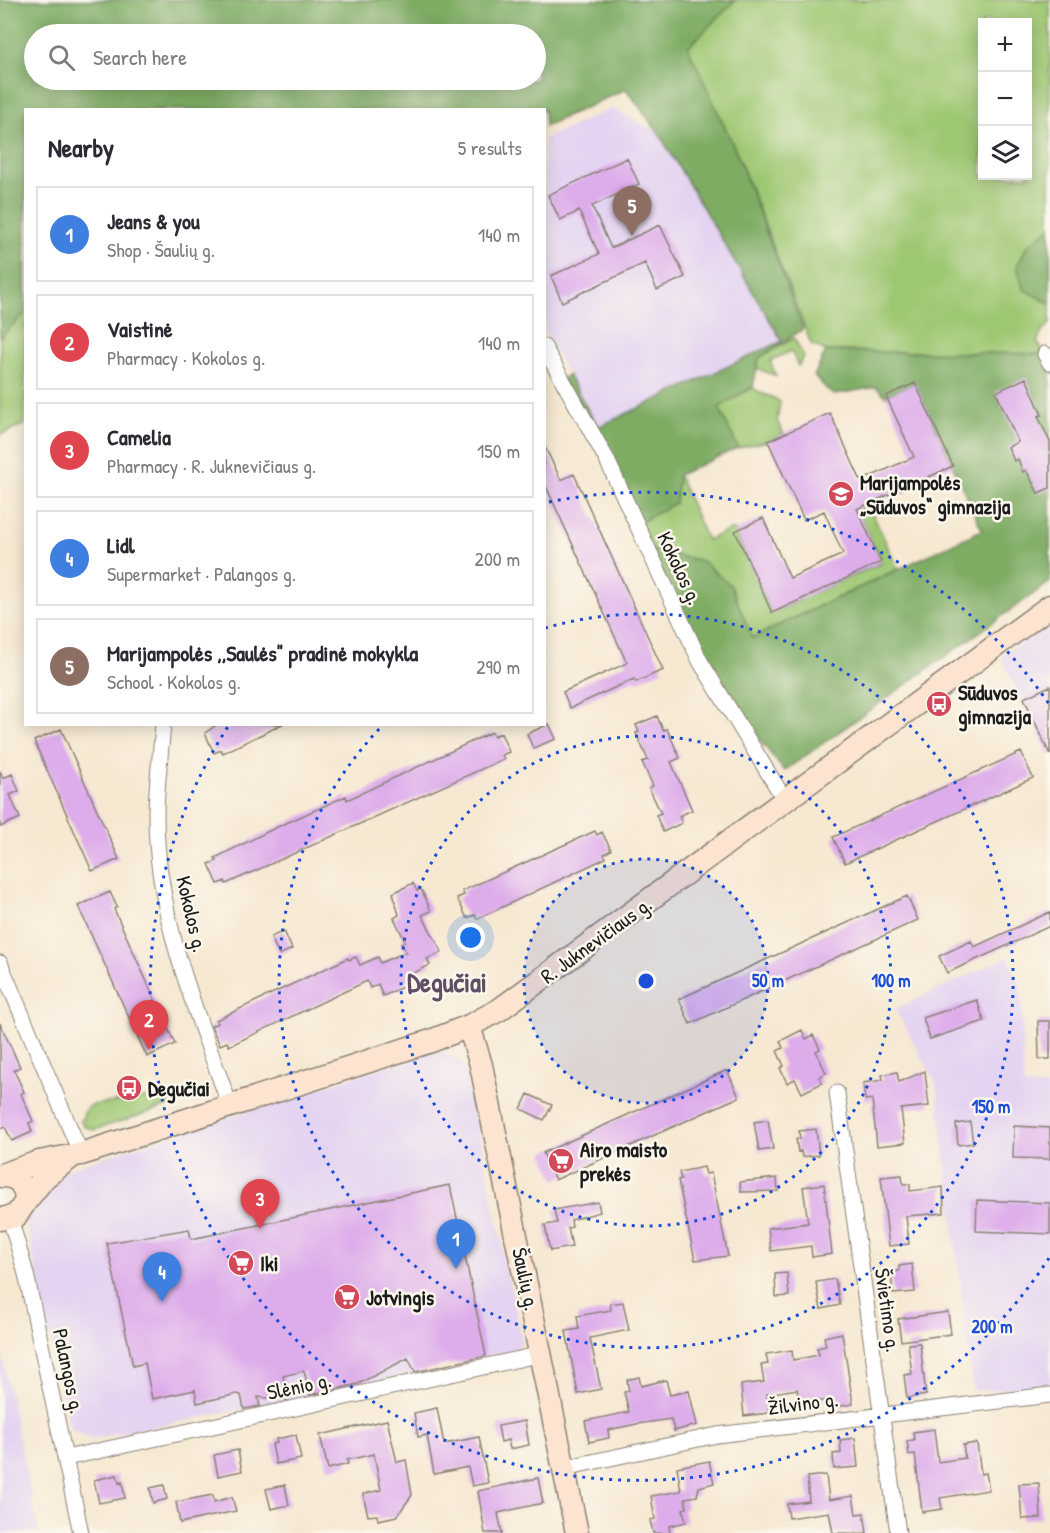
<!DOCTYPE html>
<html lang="en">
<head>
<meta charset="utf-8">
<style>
	:root { --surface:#fff; --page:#f7f7f7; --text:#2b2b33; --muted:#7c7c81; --line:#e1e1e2; --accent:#d93025 }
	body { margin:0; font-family:"Patrick Hand",sans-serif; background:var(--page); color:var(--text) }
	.controls { position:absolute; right:18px; top:18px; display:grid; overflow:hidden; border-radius:0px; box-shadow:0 3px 15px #0003 }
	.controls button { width:54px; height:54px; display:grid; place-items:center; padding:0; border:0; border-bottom:2px solid var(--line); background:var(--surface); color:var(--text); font:30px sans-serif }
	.you { position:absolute; left:471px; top:938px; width:21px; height:21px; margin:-15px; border:4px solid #fff; border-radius:50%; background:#1a73e8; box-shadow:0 0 0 9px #1a73e833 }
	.badge { display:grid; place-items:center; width:39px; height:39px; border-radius:50%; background:var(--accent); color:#fff; font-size:20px; font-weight:700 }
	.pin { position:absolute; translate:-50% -50px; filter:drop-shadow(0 2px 3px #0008) }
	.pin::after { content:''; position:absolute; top:32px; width:21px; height:18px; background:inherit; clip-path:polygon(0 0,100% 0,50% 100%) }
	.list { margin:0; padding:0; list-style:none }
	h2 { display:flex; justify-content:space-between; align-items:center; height:78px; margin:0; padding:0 24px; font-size:26px }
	h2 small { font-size:20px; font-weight:400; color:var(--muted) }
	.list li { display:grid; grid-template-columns:39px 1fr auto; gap:18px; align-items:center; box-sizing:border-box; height:96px; margin:0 12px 12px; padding:0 12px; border:2px solid var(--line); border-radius:0px }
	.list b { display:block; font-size:22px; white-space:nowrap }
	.list p { margin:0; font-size:20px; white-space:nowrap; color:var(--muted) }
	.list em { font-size:20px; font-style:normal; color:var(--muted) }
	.icon { flex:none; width:33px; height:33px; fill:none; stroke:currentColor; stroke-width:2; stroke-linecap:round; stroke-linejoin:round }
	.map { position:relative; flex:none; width:1050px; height:1533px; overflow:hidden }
	.search { position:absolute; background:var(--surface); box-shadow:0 3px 15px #0003; left:24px; top:24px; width:522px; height:66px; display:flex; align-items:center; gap:15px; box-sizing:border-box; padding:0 21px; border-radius:33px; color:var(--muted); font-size:22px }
	.panel { position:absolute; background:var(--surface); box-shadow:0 3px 15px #0003; left:24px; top:108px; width:522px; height:618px; border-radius:0px }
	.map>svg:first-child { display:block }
	.built { fill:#e4d3f1 }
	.green { fill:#9ec772; stroke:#5d7247; stroke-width:1.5; fill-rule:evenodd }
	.forest { fill:#7eac64; stroke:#4d6440; stroke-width:1.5; fill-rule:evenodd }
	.building { fill:#ddaceb }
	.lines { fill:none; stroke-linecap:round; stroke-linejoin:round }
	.street-casing { stroke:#898276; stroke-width:17 }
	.secondary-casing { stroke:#898276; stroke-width:25 }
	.street { stroke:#fff; stroke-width:15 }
	.secondary { stroke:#fde4d1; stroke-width:22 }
	.ring { fill:none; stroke:#1d4ed8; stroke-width:3; stroke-dasharray:3 6 }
	.labels { text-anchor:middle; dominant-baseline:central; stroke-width:5; stroke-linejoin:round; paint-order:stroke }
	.poi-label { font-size:21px; font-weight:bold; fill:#1c1c1c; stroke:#fbf7ec; text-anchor:start }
	.street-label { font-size:21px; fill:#1c1c1c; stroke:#fbf7ec }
	.district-label { font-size:27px; font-weight:bold; fill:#604e64; stroke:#fbf7ec }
	.centre { fill:#1d4ed8; stroke:#fbf7ec; stroke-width:3 }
	.ring-label { font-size:18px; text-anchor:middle; font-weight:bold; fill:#1d4ed8; stroke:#fbf7ec; stroke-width:5; stroke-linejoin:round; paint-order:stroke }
</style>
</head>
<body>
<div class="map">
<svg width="1050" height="1533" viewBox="0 0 1050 1533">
	<rect width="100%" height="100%" fill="#fbf7ec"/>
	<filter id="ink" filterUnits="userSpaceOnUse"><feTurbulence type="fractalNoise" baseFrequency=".0167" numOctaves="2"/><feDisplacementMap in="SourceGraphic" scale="12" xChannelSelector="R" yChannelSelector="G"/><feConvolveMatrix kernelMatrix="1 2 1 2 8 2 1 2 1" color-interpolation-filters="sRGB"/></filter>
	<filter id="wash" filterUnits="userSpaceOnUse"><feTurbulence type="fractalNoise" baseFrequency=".008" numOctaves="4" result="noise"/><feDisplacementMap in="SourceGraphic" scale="24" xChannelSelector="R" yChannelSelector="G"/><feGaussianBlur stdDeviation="1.35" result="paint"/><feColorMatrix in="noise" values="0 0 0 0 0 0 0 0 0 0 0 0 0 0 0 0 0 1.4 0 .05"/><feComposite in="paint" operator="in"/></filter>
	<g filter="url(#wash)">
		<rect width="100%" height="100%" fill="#f6e8d1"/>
		<!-- built -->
		<path class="built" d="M612,108L658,132L782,341L598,428L545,333L544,139Z
			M1050,620V754L1049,755L1001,657Z
			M1008,957L1021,987L1024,1086H1050V1385L973,1391L936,1083L895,1009Z
			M440,1049L460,1061L467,1073L522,1342L516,1350L260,1406L91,1439L70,1429L26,1223L27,1209L67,1169Z
			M0,1345L25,1468L39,1533H0Z"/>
		<!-- green -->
		<path class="green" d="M0,0H1050V324L1043,330L1037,342L1045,354L826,351L811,344L736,151L687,47L545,126L544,110H26L25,424L0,435ZM982,22H1028V176H982ZM34,34H536V80H34Z
			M794,338L804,357L798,366L791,351L770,361L776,376L756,368L759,358Z
			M753,387C760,396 771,394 780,402L777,421L784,434L768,441L738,448L718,407Z
			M678,475L707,540L732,529L735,531L772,613L800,600L797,592L814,593L881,563L857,509L868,504L898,569L752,638L731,586L648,549L637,524L674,503Z
			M184,1093L192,1095L193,1098L94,1130L84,1126L81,1121L86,1109L92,1105Z"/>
		<!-- forest -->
		<path class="forest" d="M0,0H736L688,47L736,151L803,329L759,358L753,387L719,407L738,448L678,475L675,503L637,524L562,379L568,375L598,427L782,341L658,132L626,89L545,126L544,110H26L25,313L0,338ZM34,34H536V80H34Z
			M1050,228V304L1023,289L1017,266L1027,246Z
			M826,351L1045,354L1050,363V582L784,771L705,670L648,549L702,561L731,586L752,638L982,530L915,383L886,396L876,387L833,395L814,376Z"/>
		<g id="blocks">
			<!-- building -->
			<path class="building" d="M627,158L639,184L592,206L611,248L660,225L685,277L657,290L645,263L562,302L551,276L599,254L579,211L560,220L548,195Z
				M1026,378L1042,415L1038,416L1050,442V488L1038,493L1026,470L1023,472L1018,459L1014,461L1008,447L1018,442L996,392Z
				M915,383L953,466L857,509L881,562L772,613L735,531L763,518L790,578L843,554L824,511L804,520L768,441L830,413L861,481L914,457L886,396Z
				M544,445L561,480L574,474L663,670L636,682L634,679L570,708L563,692L627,663L544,482Z
				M1050,686V755L1024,698Z
				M657,716L663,730L667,729L680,758L671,762L692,810L679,816L682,823L663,832L656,815L661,813L649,788L653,786L642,762L648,760L636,733L639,732L636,725Z
				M218,724H283L223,753L221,750L214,753L205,733Z
				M549,724L556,739L533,748L527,734Z
				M61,729L119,859L92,871L34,741Z
				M492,732L494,736L501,733L509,752L502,755L504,759L226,884L225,881L218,884L209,864L217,861L215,858L273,829L346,796L347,800Z
				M1021,752L1033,778L845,863L833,837Z
				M0,771L3,778L12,774L19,791L10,795L20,818L0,827Z
				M595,831L597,835L602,832L611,850L604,854L606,858L477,919L475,915L467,918L457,898L464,895L462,891Z
				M413,883L417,891L421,889L431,911L422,915L442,952L427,959L430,965L409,975L411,979L403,982L405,986L383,996L378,984L370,988L367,981L229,1046L227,1042L220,1045L211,1026L218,1023L216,1020L348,958L349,960L356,957L360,965L378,957L380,963L406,952L401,943L405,941L394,918L399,915L393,893Z
				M110,892L117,907L114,909L175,1044L147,1057L78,906Z
				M907,896L918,920L690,1024L679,999Z
				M1050,912V926L947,973L939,956L971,941L974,947Z
				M284,931L292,949L279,955L271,937Z
				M977,1000L984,1021L930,1039L923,1018Z
				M1038,1021H1050V1059H1039Z
				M0,1023L20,1067L14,1070L24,1092L21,1094L33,1121L29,1123L32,1132L12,1141L5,1127L0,1129Z
				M802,1030L806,1039L813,1035L820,1049L816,1051L826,1073L819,1077L822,1083L802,1093L795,1079L787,1083L780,1068L784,1066L777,1051L783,1048L780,1041Z
				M727,1070L739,1097L555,1180L543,1153Z
				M925,1071L929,1106L901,1109L905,1143L877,1146L872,1099L865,1100L863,1083L883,1080L882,1075L897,1072L899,1082Z
				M528,1094L552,1105L544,1120L521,1109Z
				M768,1120L773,1149L759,1151L754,1122Z
				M970,1122L973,1143L958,1145L956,1124Z
				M1014,1126L1050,1128V1159L1013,1158Z
				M816,1129L819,1155L802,1157L801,1151L798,1152L796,1139H800L799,1131Z
				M704,1167L706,1174L711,1173L728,1256L695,1260L678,1180L681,1179L679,1172Z
				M902,1175L903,1184H910V1191L943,1187L944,1213L906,1216L909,1244L889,1246L881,1177Z
				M777,1178L778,1191L741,1192L740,1182Z
				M824,1184L832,1254L812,1257L811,1246L771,1251L768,1228L808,1223L803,1187Z
				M450,1185L486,1356L415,1372L408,1358L358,1384L310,1395L304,1371L283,1376L288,1400L258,1397L260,1406L244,1409L241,1395L237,1394L197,1403L195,1390L152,1399L145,1363L133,1366L107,1243L189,1229L191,1239Z
				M977,1200L1050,1203V1234L976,1231Z
				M598,1202L600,1212L571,1220L572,1227L568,1228L572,1247L550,1251L545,1225L557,1223L554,1210Z
				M912,1264L915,1292L893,1294L891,1272L899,1271V1266Z
				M787,1273L789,1296L776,1297L775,1274Z
				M835,1279L840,1305L821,1309L816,1282Z
				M623,1302L629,1330L590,1338L601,1389L578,1394L566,1331L579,1329L577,1316L611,1310L610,1304Z
				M948,1312L951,1334L901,1341L898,1319Z
				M842,1333L853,1404L830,1408L828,1400L800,1404L797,1389L767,1394L769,1413L744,1416L741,1385L764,1382L761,1365L768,1364L766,1354L792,1350L793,1360L819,1355L817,1348L826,1346L824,1337Z
				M920,1343L926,1395L907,1398L904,1375L912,1374L908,1344Z
				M639,1377L641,1386L666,1380L670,1395L689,1391L697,1425L674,1431L671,1419L637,1424L608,1430L609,1438L589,1442L585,1421L629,1412L624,1392L629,1391L627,1380Z
				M437,1408L444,1444L479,1437L488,1483L472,1486L468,1467L434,1474L427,1435L418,1437L414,1413Z
				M387,1420L397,1462L406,1460L412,1495L397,1516L378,1520L377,1515L368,1516L363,1494L381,1490L374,1454L347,1460L348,1464L328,1469L320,1435Z
				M525,1421L529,1445L510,1449L508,1440L501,1442L498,1426Z
				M934,1429L938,1462L965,1458L963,1445L977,1443L981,1474L986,1473L989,1490L940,1498L942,1509L922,1512L915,1454L909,1455L907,1441L914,1440L913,1432Z
				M296,1435L301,1459L276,1464L272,1444L277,1443L276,1439Z
				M855,1438L858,1467L834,1469L833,1454L841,1453L840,1440Z
				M238,1450L242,1471L218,1476L214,1455Z
				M709,1461L714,1483L699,1487L697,1496L685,1498L687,1508L683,1509L686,1522L669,1526L670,1533H653L650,1520L655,1519L651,1496L681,1491L677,1467Z
				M117,1475L119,1483L122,1482L125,1498L99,1503L94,1480Z
				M826,1475L829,1500L853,1496L856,1514L864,1513L867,1533H833L829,1512L789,1518L787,1504L809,1501L807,1477Z
				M538,1478L543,1503L498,1513L502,1533H485L478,1491Z
				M1039,1483L1041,1518L1022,1519L1019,1484Z
				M164,1485L167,1499L153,1503L150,1488Z
				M285,1485L289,1505L271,1509L266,1489Z
				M213,1495L214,1502L232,1497L236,1511L180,1523L176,1502Z"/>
		</g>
	</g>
	<g filter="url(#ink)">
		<use href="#blocks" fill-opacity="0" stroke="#898276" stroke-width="1.5"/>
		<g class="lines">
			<!-- street casing -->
			<g class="street-casing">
				<path id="street" d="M544,347L606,458L700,661L786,802
					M1045,354L1050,363
					M163,724C161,754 156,785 156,816C156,917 197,1013 230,1106
					M0,963L81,1154
					M837,1093L898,1533
					M10,1218L26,1274L81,1533
					M66,1458L542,1354
					M564,1468L717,1435L1050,1395"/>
			</g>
			<!-- secondary casing -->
			<g class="secondary-casing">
				<path id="secondary" d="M469,1026L481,1065L577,1533
					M1,1175L39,1162L81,1154L431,1041L469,1026L499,1010L1050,606
					M0,1176C17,1175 25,1184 26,1201L16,1216L0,1219
					M26,1201L45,1177L70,1158"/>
			</g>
			<!-- street -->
			<use href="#street" class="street"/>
			<!-- secondary -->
			<use href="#secondary" class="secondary"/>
		</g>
	</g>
	<!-- distance rings -->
	<circle cx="646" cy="981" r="122" fill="#1d4ed8" fill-opacity=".12"/>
	<g class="ring">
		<circle cx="646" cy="981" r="122"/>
		<circle cx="646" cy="981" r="245"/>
		<path d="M545 628A367 367 0 1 1 382 726"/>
		<path d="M1049 1258A489 489 0 0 1 229 725M549 502A489 489 0 0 1 1049 704"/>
	</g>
	<!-- icons -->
	<defs>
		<g id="school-disc" transform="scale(1.35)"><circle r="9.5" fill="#d1495b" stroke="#fbf7ec"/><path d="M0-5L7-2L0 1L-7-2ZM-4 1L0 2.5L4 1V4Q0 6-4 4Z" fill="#fff"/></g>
		<g id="bus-disc" transform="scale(1.35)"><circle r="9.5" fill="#d1495b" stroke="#fbf7ec"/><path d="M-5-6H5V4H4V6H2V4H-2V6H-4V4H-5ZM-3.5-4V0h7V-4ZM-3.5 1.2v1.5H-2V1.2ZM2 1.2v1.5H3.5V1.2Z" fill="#fff"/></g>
		<g id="supermarket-disc" transform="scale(1.35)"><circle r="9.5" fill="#d1495b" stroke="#fbf7ec"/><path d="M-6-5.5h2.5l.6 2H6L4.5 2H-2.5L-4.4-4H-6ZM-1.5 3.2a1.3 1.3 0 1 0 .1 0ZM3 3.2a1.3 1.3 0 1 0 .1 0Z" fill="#fff"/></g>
	</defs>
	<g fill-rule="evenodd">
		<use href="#school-disc" x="841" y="494"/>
		<use href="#bus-disc" x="939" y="704"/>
		<use href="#bus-disc" x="129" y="1088"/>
		<use href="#supermarket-disc" x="561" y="1161"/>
		<use href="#supermarket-disc" x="241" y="1263"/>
		<use href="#supermarket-disc" x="347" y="1297"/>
	</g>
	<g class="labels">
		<!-- poi labels -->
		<g class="poi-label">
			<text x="860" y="482">Marijampolės<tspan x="860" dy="24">„Sūduvos“ gimnazija</tspan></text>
			<text x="958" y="692">Sūduvos<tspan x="958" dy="24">gimnazija</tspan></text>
			<text x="148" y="1088">Degučiai</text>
			<text x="580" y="1149">Airo maisto<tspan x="580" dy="24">prekės</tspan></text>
			<text x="260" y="1263">Iki</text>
			<text x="366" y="1297">Jotvingis</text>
		</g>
		<!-- street labels -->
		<g class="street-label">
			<text transform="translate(680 568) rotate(65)">Kokolos g.</text>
			<text transform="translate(192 914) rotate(77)">Kokolos g.</text>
			<text transform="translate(596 940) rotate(-36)">R. Juknevičiaus g.</text>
			<text transform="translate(526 1279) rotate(78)">Šaulių g.</text>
			<text transform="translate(888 1310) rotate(82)">Švietimo g.</text>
			<text transform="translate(69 1371) rotate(78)">Palangos g.</text>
			<text transform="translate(299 1386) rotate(-12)">Slėnio g.</text>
			<text transform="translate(803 1403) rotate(-7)">Žilvino g.</text>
		</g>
		<!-- district labels -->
		<g class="district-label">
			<text x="447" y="982">Degučiai</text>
		</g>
	</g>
	<circle cx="646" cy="981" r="9" class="centre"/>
	<g class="ring-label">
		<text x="768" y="987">50 m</text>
		<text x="891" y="987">100 m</text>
		<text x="991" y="1113">150 m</text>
		<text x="992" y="1333">200 m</text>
	</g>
</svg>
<div class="controls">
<button>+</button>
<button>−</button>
<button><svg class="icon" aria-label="layers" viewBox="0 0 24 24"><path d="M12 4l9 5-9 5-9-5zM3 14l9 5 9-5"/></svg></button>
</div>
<div class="you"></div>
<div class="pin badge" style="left:456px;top:1269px;background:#3f7fe0">1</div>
<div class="pin badge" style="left:149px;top:1050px;background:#e0444e">2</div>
<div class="pin badge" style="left:260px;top:1229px;background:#e0444e">3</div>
<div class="pin badge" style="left:162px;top:1302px;background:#3f7fe0">4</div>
<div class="pin badge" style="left:632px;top:236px;background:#8d6e63">5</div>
<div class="search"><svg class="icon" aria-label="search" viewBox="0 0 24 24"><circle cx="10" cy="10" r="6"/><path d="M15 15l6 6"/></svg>Search here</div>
<section class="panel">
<h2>Nearby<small>5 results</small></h2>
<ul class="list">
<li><span class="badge" style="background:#3f7fe0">1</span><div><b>Jeans &amp; you</b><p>Shop · Šaulių g.</p></div><em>140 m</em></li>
<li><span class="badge" style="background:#e0444e">2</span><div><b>Vaistinė</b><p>Pharmacy · Kokolos g.</p></div><em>140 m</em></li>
<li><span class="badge" style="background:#e0444e">3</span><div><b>Camelia</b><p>Pharmacy · R. Juknevičiaus g.</p></div><em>150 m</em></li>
<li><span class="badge" style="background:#3f7fe0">4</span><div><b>Lidl</b><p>Supermarket · Palangos g.</p></div><em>200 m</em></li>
<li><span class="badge" style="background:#8d6e63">5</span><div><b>Marijampolės ,,Saulės&quot; pradinė mokykla</b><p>School · Kokolos g.</p></div><em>290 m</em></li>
</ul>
</section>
</div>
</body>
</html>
